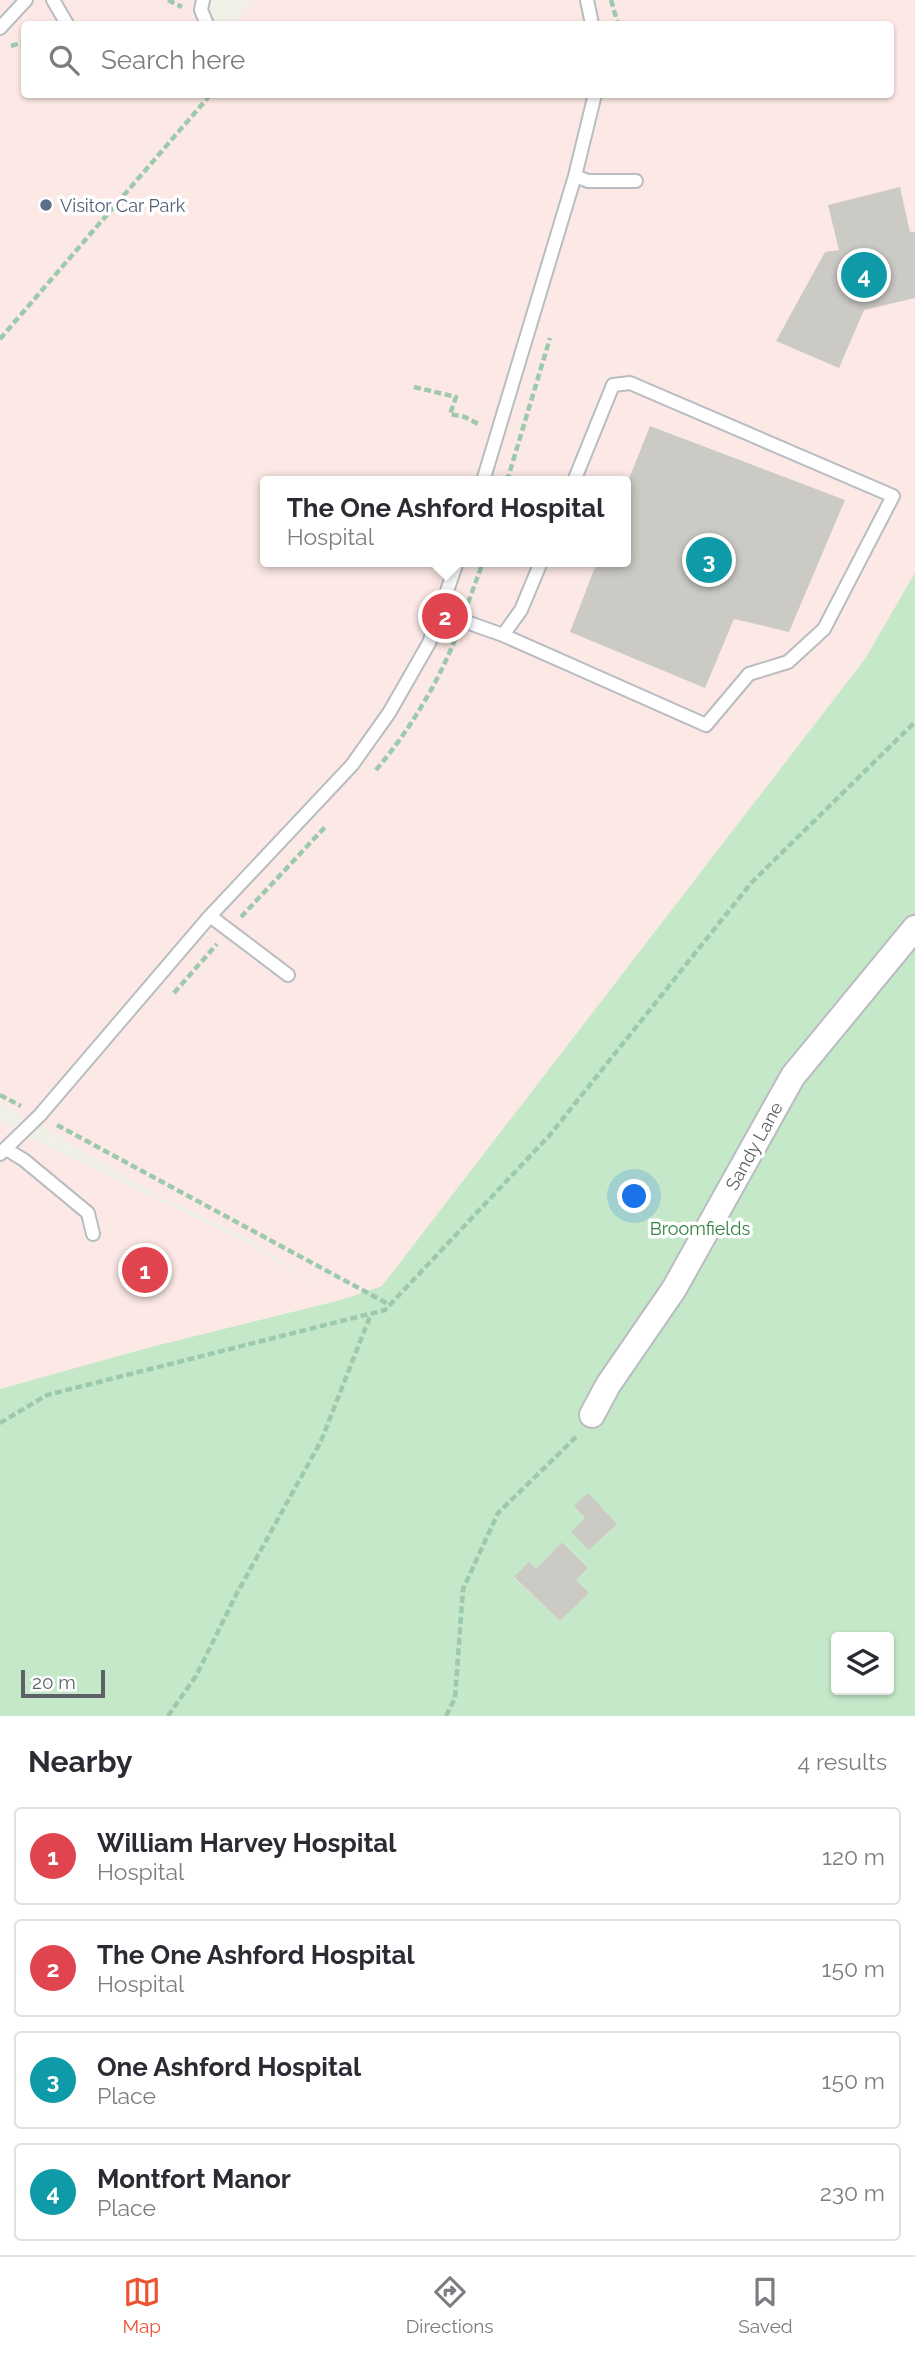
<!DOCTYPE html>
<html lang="en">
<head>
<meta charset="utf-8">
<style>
	:root { --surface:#fff; --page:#f2f2f3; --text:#2b2b33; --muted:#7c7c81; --line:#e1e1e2; --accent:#ed5331 }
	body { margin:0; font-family:Raleway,sans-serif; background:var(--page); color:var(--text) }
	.controls { position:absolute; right:21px; bottom:21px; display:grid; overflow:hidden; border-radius:7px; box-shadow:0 2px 5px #0004 }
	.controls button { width:63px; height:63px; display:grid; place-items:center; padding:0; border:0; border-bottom:2px solid var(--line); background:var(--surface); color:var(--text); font:35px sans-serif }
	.scale { position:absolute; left:21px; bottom:18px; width:84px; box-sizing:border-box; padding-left:7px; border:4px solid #5e6268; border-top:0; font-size:19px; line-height:24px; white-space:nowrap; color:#5e6268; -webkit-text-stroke:5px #fff; paint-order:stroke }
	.you { position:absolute; left:635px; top:1197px; width:24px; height:24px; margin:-18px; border:5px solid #fff; border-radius:50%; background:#1a73e8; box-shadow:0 0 0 10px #1a73e833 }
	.badge { display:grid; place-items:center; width:46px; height:46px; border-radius:50%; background:var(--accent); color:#fff; font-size:23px; font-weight:700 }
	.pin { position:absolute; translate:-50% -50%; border:4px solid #fff; box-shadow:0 2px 7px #0006 }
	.popup { position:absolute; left:260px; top:476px; width:371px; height:91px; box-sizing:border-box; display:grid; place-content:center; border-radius:7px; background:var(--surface); filter:drop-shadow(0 2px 5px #0005); font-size:23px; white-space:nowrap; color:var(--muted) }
	.popup b { font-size:26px; color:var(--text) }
	.popup::after { content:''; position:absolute; left:50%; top:100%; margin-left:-14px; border:14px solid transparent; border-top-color:var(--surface) }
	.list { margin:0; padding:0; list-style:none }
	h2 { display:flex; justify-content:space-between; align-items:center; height:91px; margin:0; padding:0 28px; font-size:30px }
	h2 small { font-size:23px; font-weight:400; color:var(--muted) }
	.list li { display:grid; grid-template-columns:46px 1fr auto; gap:21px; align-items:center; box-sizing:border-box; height:98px; margin:0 14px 14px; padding:0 14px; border:2px solid var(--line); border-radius:7px }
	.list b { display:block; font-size:26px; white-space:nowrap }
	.list p { margin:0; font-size:23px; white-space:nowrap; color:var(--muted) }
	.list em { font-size:23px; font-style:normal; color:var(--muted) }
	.icon { flex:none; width:38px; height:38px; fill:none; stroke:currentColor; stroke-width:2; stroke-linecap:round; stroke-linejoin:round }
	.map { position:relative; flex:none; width:915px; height:1716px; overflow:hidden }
	.search { position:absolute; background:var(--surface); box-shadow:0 2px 5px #0004; left:21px; right:21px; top:21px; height:77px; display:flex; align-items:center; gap:18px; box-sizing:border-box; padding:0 24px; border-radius:7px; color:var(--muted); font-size:26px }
	.sheet { height:539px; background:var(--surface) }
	nav { display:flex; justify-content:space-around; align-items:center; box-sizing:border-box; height:98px; border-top:2px solid var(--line); background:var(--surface); font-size:19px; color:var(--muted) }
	nav a { display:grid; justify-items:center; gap:4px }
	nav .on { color:var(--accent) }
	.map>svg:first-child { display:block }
	.medical { fill:#fce9e5; fill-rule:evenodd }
	.green { fill:#c4e8c8; fill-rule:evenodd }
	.building { fill:#cccac4 }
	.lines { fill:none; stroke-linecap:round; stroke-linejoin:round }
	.lane-casing { stroke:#b9bcc1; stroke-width:16 }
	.street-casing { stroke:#b9bcc1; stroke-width:28 }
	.path { stroke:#9dc9ae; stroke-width:4.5; stroke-dasharray:7 3.5; stroke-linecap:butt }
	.lane { stroke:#fff; stroke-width:12 }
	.street { stroke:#fff; stroke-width:24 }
	.service-dot { fill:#5c6f8a; stroke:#fff; stroke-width:2.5 }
	.labels { text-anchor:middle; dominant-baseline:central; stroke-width:7; stroke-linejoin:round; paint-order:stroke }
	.service-label { font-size:18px; fill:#4e5e75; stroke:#fff; text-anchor:start }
	.street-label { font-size:18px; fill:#5e6268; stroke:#fff }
	.park-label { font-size:18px; fill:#32823f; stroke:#fff }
</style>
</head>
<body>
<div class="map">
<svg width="915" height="1716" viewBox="0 0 915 1716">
	<rect width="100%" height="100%" fill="#f1f0e7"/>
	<!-- medical -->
	<path class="medical" d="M0,0H202L205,24H24V94H890V24H234L255,0H915V573L865,659L382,1286L341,1300L0,1388V1120L44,1145L241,1240L325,1290L248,1238L159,1196L0,1102ZM265,481H625V562H265Z"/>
	<!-- green -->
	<path class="green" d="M915,573V1716H0V1389L151,1347L341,1300L382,1286L865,659ZM574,1506L617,1524L589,1550L572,1532L585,1518ZM562,1542L588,1568L576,1580L588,1593L560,1621L514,1578L529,1563L536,1569ZM836,1637H889V1690H836Z"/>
	<!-- building -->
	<path class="building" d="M900,187L910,232H915V298L864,310L839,368L776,341L825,252L839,250L828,205Z
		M650,426L845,500L789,632L734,619L705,688L570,632L597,562H625V489Z
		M588,1493L617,1524L589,1550L571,1532L585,1518L574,1506Z
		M562,1542L588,1568L576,1580L589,1593L560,1621L514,1577L529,1562L536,1569Z"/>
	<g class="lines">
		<!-- lane casing -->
		<g class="lane-casing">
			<path id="lane" d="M53,0L67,24
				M203,0L201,10L207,24
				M587,0L592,24
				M0,28L26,0
				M575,176L588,181H636
				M483,481L575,176L595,94
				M441,613L503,635L706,725L749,674L788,662L824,629L893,496L630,383L613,385L574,481
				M503,635L521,610L541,562
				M210,916L288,975
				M6,1149L24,1160L88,1213L93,1234
				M0,1154L40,1115L210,916L352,765L389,713L429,643L457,562"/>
		</g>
		<!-- street casing -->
		<g class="street-casing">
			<path id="street" d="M592,1415L608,1385L674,1289L793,1076L915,928"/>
		</g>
		<!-- path -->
		<path class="path" d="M168,0L182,7
			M611,0L618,24
			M11,46L24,42
			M0,339L211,94
			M414,387L456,397L450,414L465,417L480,425
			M507,481L550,338
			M468,603L483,562
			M376,770C409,731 437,685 456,637
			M241,917L326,826
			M174,993L217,944
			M0,1095L21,1106
			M57,1125L390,1305
			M0,1423L47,1395L385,1310L549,1136L752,882L915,722
			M168,1716L196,1676L236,1595L321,1441L371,1314
			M446,1716L455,1698L463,1589L498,1513L577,1436"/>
		<!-- lane -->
		<use href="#lane" class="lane"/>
		<!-- street -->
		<use href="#street" class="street"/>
	</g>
	<!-- markers -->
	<circle class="service-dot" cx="46" cy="205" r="7"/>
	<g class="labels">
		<!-- service labels -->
		<g class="service-label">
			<text x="60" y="205">Visitor Car Park</text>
		</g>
		<!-- street labels -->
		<g class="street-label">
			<text transform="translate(754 1146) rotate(-61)">Sandy Lane</text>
		</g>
		<!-- park labels -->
		<g class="park-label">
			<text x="700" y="1228">Broomfields</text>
		</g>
	</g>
</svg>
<div class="controls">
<button><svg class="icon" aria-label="layers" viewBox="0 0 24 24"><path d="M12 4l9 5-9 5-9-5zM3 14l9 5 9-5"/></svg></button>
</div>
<div class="scale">20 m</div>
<div class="you"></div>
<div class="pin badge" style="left:145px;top:1270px;background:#e0444e">1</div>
<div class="pin badge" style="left:445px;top:616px;background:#e0444e">2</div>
<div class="popup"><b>The One Ashford Hospital</b>Hospital</div>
<div class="pin badge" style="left:709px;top:560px;background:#0f9aa8">3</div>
<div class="pin badge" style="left:864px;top:275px;background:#0f9aa8">4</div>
<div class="search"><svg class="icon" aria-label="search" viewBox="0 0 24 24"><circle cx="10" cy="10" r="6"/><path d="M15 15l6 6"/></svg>Search here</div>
</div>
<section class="sheet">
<h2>Nearby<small>4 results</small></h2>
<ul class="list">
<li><span class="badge" style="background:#e0444e">1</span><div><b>William Harvey Hospital</b><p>Hospital</p></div><em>120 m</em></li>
<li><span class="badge" style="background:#e0444e">2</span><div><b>The One Ashford Hospital</b><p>Hospital</p></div><em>150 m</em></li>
<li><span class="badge" style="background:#0f9aa8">3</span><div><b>One Ashford Hospital</b><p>Place</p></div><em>150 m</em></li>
<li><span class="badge" style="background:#0f9aa8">4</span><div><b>Montfort Manor</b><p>Place</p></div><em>230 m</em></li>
</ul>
</section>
<nav>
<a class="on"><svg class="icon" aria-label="map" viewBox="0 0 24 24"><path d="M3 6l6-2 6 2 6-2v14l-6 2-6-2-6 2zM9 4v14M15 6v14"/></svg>Map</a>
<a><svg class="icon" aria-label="directions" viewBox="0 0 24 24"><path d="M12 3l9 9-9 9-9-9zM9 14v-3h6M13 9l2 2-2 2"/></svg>Directions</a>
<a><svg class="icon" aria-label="saved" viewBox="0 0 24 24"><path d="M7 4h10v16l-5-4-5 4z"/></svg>Saved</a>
</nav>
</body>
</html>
